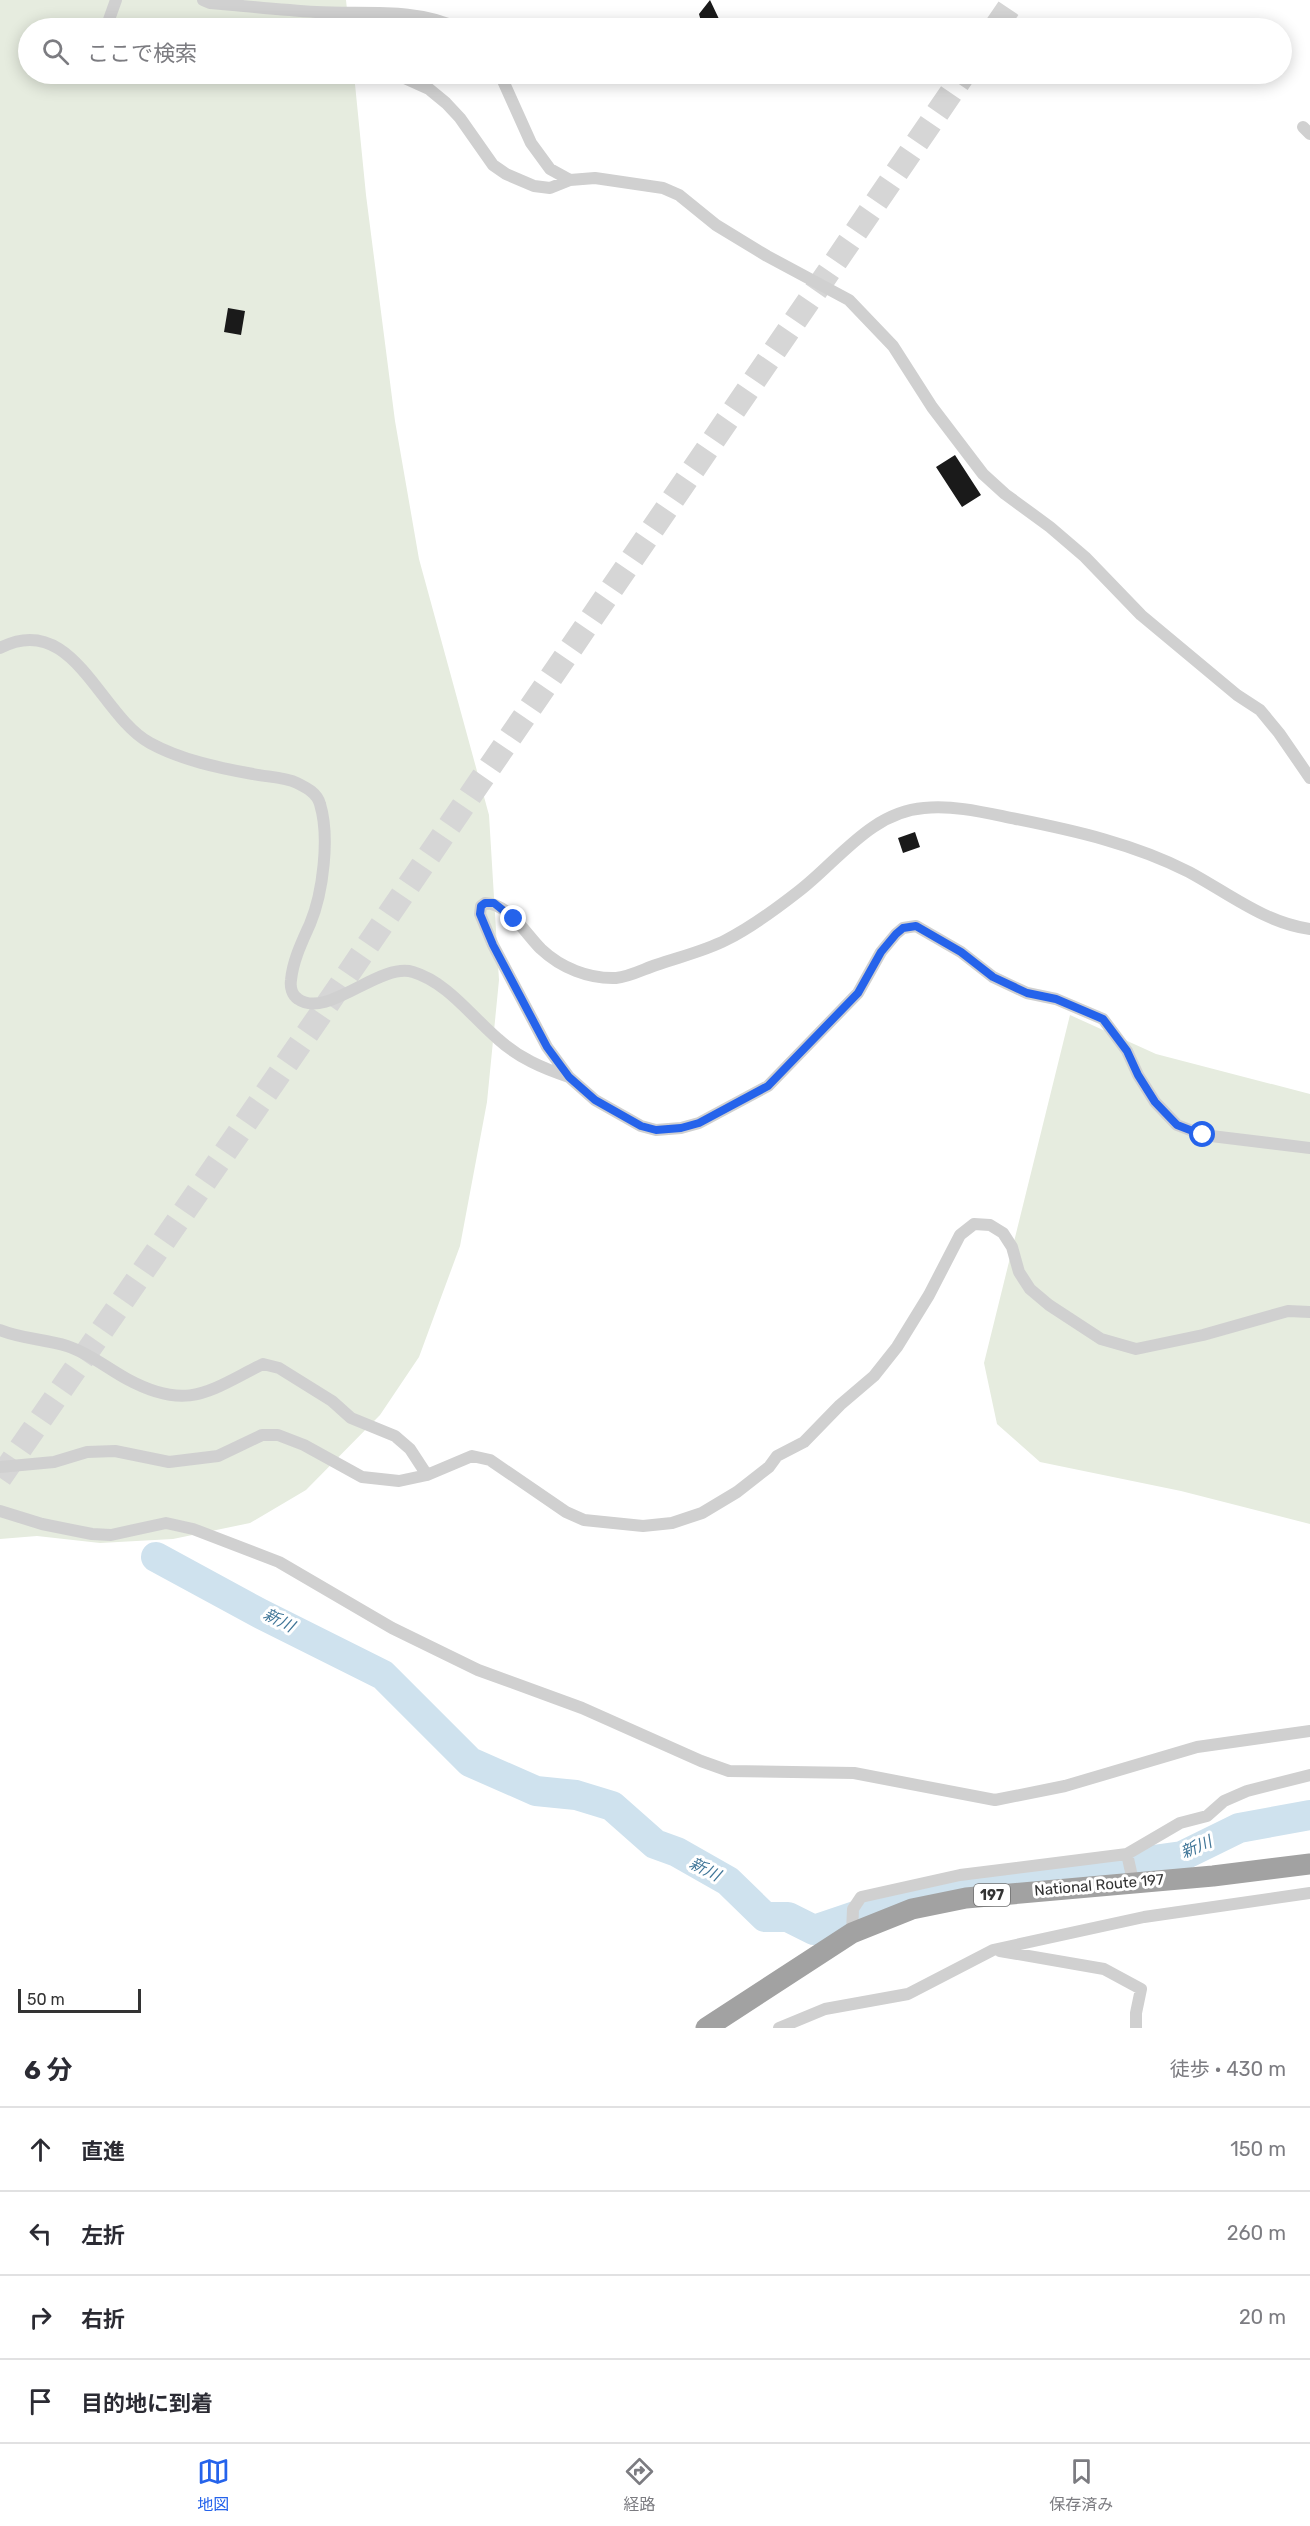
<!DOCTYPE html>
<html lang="ja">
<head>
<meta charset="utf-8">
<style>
	:root { --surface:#fff; --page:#f2f2f3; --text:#2b2b33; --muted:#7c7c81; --line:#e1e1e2; --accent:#2563eb }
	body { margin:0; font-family:Rubik,"Noto Sans JP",sans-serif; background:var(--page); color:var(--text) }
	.scale { position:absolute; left:18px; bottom:15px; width:123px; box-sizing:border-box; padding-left:6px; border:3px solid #333; border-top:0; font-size:16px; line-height:21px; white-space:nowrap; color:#333; -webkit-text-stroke:4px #fff; paint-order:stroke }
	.stop { position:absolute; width:18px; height:18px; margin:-14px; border:4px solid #2563eb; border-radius:50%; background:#fff }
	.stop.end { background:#2563eb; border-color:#fff; box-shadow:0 2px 6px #0008 }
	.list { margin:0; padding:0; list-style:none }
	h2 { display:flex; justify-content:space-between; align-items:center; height:78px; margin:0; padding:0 24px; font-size:26px }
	h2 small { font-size:20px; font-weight:400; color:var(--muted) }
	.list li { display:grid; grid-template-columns:39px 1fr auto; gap:18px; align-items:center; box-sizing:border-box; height:84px; padding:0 24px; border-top:2px solid var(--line) }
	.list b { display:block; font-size:22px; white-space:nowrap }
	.list em { font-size:20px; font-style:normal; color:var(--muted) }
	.icon { flex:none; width:33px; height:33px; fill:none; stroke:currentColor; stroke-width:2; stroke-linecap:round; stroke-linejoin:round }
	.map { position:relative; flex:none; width:1310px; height:2028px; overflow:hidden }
	.search { position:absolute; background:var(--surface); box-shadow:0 3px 15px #0003; left:18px; right:18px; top:18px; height:66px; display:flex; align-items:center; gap:15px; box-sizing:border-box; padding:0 21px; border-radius:33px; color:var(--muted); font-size:22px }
	.sheet { height:414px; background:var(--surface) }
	nav { display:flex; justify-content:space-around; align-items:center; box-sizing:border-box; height:84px; border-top:2px solid var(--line); background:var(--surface); font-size:16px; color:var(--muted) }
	nav a { display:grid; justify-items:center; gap:3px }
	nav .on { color:var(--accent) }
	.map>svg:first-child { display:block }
	.green { fill:#e6ecdf }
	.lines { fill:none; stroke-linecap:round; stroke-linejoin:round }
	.river { stroke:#cfe2ee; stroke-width:30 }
	.building { fill:#1a1a1a }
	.motorway-tunnel { stroke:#d6d6d6; stroke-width:24; stroke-dasharray:24 12; stroke-linecap:butt }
	.minor { stroke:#d0d0d0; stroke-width:12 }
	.trunk { stroke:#a2a2a2; stroke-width:21 }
	.route { stroke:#2563eb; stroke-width:8 }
	.labels { text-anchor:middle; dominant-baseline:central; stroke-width:6; stroke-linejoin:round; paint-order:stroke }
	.shield { fill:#fff; stroke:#707070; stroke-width:1.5 }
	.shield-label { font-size:14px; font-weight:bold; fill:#333 }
	.street-label { font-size:15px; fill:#333; stroke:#fff }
	.water-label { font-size:16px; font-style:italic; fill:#3f7597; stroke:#fff }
</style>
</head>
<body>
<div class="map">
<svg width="1310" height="2028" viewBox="0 0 1310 2028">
	<rect width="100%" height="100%" fill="#fff"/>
	<!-- green -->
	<path class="green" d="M0,0H346L349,28H28V74H354L366,195L395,421L419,559L489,815L499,980L487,1102L460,1246L419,1357L380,1415L306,1490L250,1523L173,1539L100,1543L37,1536L0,1539Z
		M1070,1015L1156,1054L1310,1094V1524L1181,1491L1040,1462L997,1424L984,1363Z"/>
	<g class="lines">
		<!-- river -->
		<path class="river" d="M156,1557L261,1614L383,1675L470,1762L536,1791L576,1795L612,1806L655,1844L677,1852L728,1881L765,1917H788L814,1930L885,1906L959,1887L1182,1856L1239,1828L1310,1815"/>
	</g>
	<!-- building -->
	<path class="building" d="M710,0L719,19L702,25L699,14Z
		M228,308L245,311L241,335L224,332Z
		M955,455L981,495L962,507L936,467Z
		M915,832L920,847L903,853L898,838Z"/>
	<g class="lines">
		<!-- motorway-tunnel -->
		<path class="motorway-tunnel" d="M995,28L1014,0
			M0,1478L318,1018L964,74"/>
		<!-- minor -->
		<path class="minor" d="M203,0L210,3C245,6 280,10 316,12C361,15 415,7 457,28
			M106,28L116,0
			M140,74L150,75L168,74
			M382,74L398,75L429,89L446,103L460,118L493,165L506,174L534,186L550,188L570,180L595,178L663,188L679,195L716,225L767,256L849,300L893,346L932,407L983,474L1005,494L1050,527L1085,557L1141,615L1237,695L1260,710L1279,733L1310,778
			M500,74L531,143L550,169L570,180
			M1303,127L1310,134
			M0,648C73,610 99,715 150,743C181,760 219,768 253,774C267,777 285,777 297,783C307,788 317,793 320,804C330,837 323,893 310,924C302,942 293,960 291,980C290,987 292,995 298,999C327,1020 379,962 413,972C447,982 472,1017 498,1039C519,1058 542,1068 569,1077
			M1310,929C1265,923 1228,893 1189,872C1134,844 1076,831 1016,819C986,813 956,805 924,808C871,812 838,861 799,891C776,909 752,927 726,940C705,951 679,957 656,965C644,969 629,977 616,978C589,979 561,968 541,949C525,933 509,904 485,903L481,906L480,914L493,945L547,1047L569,1077L595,1100L641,1126L656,1130L681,1128L699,1123L768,1086L858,993L881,952L896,934L903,928L916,926L961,952L993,977L1027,993L1056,999L1103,1019L1127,1051L1138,1075L1155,1102L1177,1125L1203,1135L1310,1148
			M0,1330C22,1339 45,1339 67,1346C89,1353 107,1368 127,1379C188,1412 209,1391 263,1364L279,1368L332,1401L351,1418L395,1436L410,1449L427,1475
			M0,1467L54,1462L87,1452L115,1451L169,1462L218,1456L262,1435H278L304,1445L362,1477L399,1481L427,1475L472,1456L490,1460L566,1512L584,1520L643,1526L672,1523L702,1513L737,1492L769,1467L777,1456L804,1442L840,1405L874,1376L897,1347L929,1295L960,1235L974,1224L990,1225L1003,1233L1012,1247L1019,1272L1030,1289L1049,1305L1101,1339L1136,1349L1203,1335L1288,1311L1310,1312
			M0,1511L42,1524L92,1534L111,1535L166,1523L193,1529L279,1562L392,1628L478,1670L582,1708L701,1761L729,1771L854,1773L995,1800L1065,1786L1197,1747L1310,1731
			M1127,1854L1133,1881
			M852,1933L853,1909L861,1897L960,1875L1127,1854L1180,1823L1207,1816L1224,1801L1247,1791L1310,1775
			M1000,1951L1104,1969L1141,1989L1136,2013V2028
			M779,2028L825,2009L908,1994L993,1950L1144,1917L1310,1893"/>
		<!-- trunk -->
		<path class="trunk" d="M706,2028L852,1933L912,1909L966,1898L1213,1876L1310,1864"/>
	</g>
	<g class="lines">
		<!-- route -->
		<path class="route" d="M514,919L494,903H485L481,906L480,914L493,945L547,1047L569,1077L595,1100L641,1126L656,1130L681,1128L699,1123L768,1086L858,993L881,952L896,934L903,928L916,926L961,952L993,977L1027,993L1056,999L1103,1019L1127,1051L1138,1075L1155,1102L1177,1125L1203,1135"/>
	</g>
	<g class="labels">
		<!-- shield labels -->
		<rect class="shield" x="974" y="1884" width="36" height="22" rx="4.5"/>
		<g class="shield-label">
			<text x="992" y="1895">197</text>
		</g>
		<!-- street labels -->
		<g class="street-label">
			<text transform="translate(1099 1885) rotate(-5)">National Route 197</text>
		</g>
		<!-- water labels -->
		<g class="water-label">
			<text transform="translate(279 1620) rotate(27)">新川</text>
			<text transform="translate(1196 1847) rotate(-23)">新川</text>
			<text transform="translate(705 1869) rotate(27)">新川</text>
		</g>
	</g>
</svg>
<div class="scale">50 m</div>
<div class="stop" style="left:1203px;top:1135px"></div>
<div class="stop end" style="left:514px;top:919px"></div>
<div class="search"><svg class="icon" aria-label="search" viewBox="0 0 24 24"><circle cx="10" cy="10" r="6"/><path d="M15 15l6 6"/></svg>ここで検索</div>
</div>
<section class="sheet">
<h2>6 分<small>徒歩 · 430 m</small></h2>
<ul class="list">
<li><svg class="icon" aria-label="ahead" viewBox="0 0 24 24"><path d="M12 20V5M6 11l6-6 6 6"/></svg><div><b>直進</b></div><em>150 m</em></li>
<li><svg class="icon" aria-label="left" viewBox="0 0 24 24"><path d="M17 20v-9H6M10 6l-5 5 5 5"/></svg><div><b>左折</b></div><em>260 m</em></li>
<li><svg class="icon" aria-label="right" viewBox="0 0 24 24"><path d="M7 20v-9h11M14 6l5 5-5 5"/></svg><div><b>右折</b></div><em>20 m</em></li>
<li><svg class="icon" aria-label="arrive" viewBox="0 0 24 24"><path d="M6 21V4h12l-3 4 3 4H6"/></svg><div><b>目的地に到着</b></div></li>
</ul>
</section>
<nav>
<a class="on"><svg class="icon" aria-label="map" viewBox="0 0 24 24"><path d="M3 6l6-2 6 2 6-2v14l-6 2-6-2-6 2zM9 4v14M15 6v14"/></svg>地図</a>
<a><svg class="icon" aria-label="directions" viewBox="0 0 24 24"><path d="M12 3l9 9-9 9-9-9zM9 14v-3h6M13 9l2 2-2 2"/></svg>経路</a>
<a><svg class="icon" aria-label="saved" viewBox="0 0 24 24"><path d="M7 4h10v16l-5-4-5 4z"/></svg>保存済み</a>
</nav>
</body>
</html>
